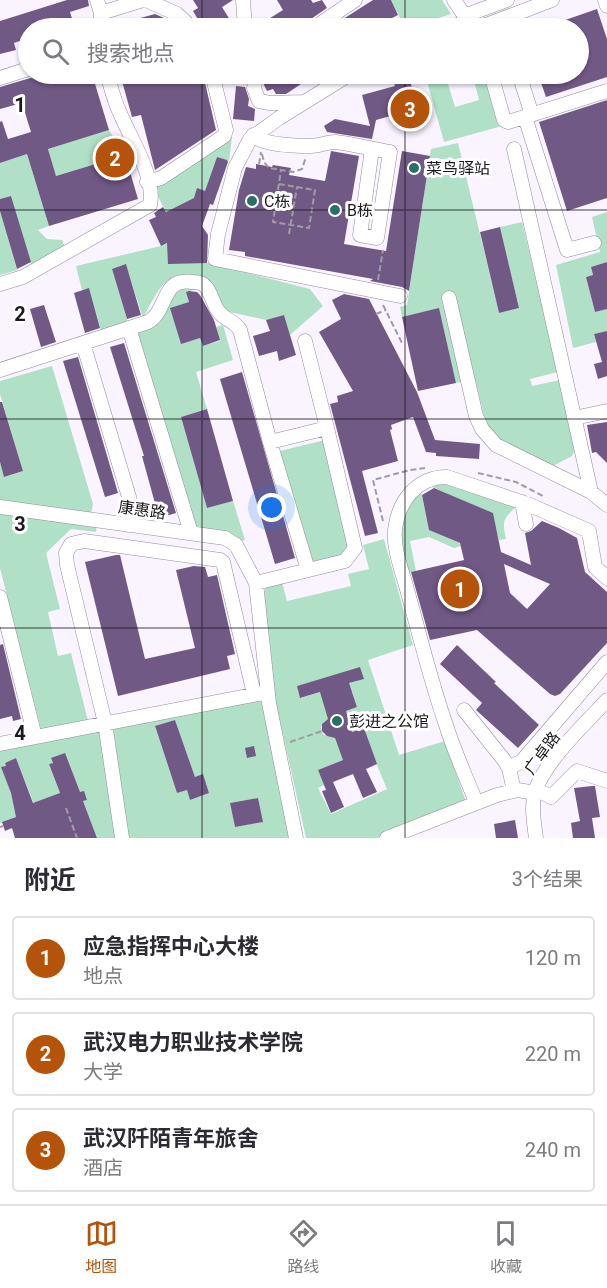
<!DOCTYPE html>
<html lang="zh">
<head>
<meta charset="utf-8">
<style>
	:root { --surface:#fff; --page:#f7f7f7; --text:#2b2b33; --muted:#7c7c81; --line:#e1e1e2; --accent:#b45309 }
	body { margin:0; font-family:Roboto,"Noto Sans SC",sans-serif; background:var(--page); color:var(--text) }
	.you { position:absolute; left:272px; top:508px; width:21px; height:21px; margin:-15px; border:4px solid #fff; border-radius:50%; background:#1a73e8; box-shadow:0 0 0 9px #1a73e833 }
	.badge { display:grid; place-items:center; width:39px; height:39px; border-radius:50%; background:var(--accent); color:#fff; font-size:20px; font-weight:700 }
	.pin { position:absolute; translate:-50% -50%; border:3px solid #fff; box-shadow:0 2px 6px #0006 }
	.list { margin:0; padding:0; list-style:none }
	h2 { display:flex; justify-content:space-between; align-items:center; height:78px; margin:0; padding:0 24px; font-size:26px }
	h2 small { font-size:20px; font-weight:400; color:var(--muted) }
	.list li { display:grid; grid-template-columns:39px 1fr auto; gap:18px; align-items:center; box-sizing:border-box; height:84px; margin:0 12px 12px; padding:0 12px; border:2px solid var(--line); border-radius:6px }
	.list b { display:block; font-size:22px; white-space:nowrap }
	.list p { margin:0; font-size:20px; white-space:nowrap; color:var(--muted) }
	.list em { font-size:20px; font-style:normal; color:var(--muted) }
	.icon { flex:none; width:33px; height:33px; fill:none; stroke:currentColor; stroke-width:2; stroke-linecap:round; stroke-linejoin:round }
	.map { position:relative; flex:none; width:607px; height:838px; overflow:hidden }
	.search { position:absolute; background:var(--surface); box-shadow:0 2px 4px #0004; left:18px; right:18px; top:18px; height:66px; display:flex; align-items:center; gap:15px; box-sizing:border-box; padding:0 21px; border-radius:33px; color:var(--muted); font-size:22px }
	.sheet { height:366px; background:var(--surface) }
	nav { display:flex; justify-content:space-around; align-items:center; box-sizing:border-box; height:84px; border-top:2px solid var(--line); background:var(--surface); font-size:16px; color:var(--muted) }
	nav a { display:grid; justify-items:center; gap:3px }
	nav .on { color:var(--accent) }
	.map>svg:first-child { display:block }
	.green { fill:#b0e0c6; fill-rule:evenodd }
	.building { fill:#715986; fill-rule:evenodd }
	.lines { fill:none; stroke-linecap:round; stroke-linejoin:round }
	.minor-casing { stroke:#938c99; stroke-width:15 }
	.path { stroke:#a09ca5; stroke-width:2; stroke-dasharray:6 3; stroke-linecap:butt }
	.minor { stroke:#fff; stroke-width:14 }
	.grid { fill:none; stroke:#1c191e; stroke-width:1.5; stroke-opacity:0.55 }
	.poi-dot { fill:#27706c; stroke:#fff; stroke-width:2 }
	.labels { text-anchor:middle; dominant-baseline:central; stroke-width:6; stroke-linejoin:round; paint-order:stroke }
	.poi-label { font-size:16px; fill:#1c191e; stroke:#fff; text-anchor:start }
	.street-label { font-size:16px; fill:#1c191e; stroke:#fff }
	.grid-label { font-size:20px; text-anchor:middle; font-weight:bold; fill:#1c191e; stroke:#fff; stroke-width:6; stroke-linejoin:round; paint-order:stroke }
</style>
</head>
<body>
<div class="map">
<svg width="607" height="838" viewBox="0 0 607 838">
	<rect width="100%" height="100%" fill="#f9f4ff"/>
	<!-- green -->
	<path class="green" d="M391,0H442L451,14L405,28Z
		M425,74H445L455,107L479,100L474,81L488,77L502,126L444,142Z
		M109,130L125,155L56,176L48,149Z
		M232,137L229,161L217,157L205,191L194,199L166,212L153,187Z
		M458,143L499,313L519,308L500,227L522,222L558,372L530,379L532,386L560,380L576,448L572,456L549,468L497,438L487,427L475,379L456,383L439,309L402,317L400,307L407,305L431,149Z
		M27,154L49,226L38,230L47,239L62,240L65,247L31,265L11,196L0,199V163Z
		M0,211L17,270L0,275Z
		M607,212V262L591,267L593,275L586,277L595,312L607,309V331L594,334L596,342L573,348L556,265L600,252L592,217Z
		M171,242L168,263H208L310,289L323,306L290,335L284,315L266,320L225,311L199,277C191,277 182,276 175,277C160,281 150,306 143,318L126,265L112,269L128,323L101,330L89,289L82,290L76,266L161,246Z
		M204,287L187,292L189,302L171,308L181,343L200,338L203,346L220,341L216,327L223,325L233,360L196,372L207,409L181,417L207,508L233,501L245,540L238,541L194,529L135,332L157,323L162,317L177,288Z
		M52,366L93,504L91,514L0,500V462L5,477L23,471L0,394V381Z
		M325,440L350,545L342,555L313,562L280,451Z
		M445,483L516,507C503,519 502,521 506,539L499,540L492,513L430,486Z
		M421,491L429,529L459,543L461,546L454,548L429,537L410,541L416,571L407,573C400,543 394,514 421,491Z
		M0,510L97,523L96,532L71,529L46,553L60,609L48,612L58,656L71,653L88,721L41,730L0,568Z
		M384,539L413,645L368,660L399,755L445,741L466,802L377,838H306L274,694L263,594L267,586L282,582L287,601L351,586L348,574L369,569L363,545ZM360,668L363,679L301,698L297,686ZM352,691L357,707L346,711L352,732L364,728L369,743L339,748L334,736H327L323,734L321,727L324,722L329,719L330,698ZM370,749L387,789L331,814L318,788L324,785L318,770Z
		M261,699L290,838H129L113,728ZM175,720L195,777L203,775L209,793L190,800L187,790L177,793L155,727ZM258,798L262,822L235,827L230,803Z
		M101,730L116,838H97L83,801L87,800L76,794L51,758L53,763L49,764L62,799C48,797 43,797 36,809L16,758L5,763L6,766L2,768L11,793L15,812L21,815L0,823V749Z"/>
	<!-- building -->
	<path class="building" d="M67,0H88L89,6L70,12L75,28H28V38L14,43L16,50L0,54V21Z
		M193,0H233L222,7L235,28H203L193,11L198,8Z
		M277,0H311L313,3L322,0L327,8L308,21L305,28H254L283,10Z
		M373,0H391L398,15L392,18L394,21L382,28H329Z
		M597,9L607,39V77L546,97L538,74H579V28H545V27Z
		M155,14L164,18L167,28H111V26Z
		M44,74H92L109,130L48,149L56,176L125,155L138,199L49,226L27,154L0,163V122L2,121L8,139L31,132L22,103L0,109V87Z
		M120,74H203L216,130L155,170L141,115L132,117Z
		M272,74H316L286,94H276L273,89L267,91L264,85L265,79Z
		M391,74H408L423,126L406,131L401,113L376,120L372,139L327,132L324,126L335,119L370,126L362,95L395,86Z
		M236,86L245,87L249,99L248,106L255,109L254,121L233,119Z
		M607,100V198L567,211L539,122Z
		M402,151L430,156L409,291L402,287L370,281L373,279L245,256V252L229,250L239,190L246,167L256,169V164L272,167L273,165L291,168L289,175L325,181L331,151L359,156L344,244L386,251Z
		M217,157L227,160L228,162L213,205L210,204L202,226L208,235L207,263L168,264L167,243L161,246L149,220L156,217L154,213L163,207L166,212L194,198L197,188L205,191Z
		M11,196L31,262L17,269L0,211V199Z
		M500,227L519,308L499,313L480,232Z
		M607,262V309L595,312L586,277L593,275L591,267Z
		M126,264L141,315L127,319L112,269Z
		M89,288L100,328L85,333L74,293Z
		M189,291L197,292L200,295L214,320L220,340L203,346L200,338L181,344L170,308L189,302L186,292Z
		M344,294L369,299L417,392L435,440L480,444L479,459L436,456V453L426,452L413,417L391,425L392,429L390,430L398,461L362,471L378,533L365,536L330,404L338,402L337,396L353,391L319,332L341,319L332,300Z
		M44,305L56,342L41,347L30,309Z
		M439,308L456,383L418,391L402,317Z
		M284,315L296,355L279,361L277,351L259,356L253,336L270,331L266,320Z
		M607,331V376L598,379L594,364L602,362L594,334Z
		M124,343L176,513L159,518L142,456H144L110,347Z
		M78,357L118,493L105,497L63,361Z
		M242,372L295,558L275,564L220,379Z
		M0,402H2L23,471L4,477L0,462Z
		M207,409L233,501L207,508L181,417Z
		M607,422V463L596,452L592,453L587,425Z
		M434,488L493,513L501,552L531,565L525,533L531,531L542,521L559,528L577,538L585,572L607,592V643L560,694L555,696L550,694L477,630L430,640L411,572L464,560L460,543L429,530L422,495ZM504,564L536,578L550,584L527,609L510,593Z
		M116,555H120L145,659L195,648L176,570L194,566L205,567L208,577L217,575L235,654L227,656L230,669L118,696L85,562Z
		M3,644L21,719L13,721L12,716L0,719V645Z
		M457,645L496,682L494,683L539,725L518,748L476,710L482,703L440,664Z
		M360,667L364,679L349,683L357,707L346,711L352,732L364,728L377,764L366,769L377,792L363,798L353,774L333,782L344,807L331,813L322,791L326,790L318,770L343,760L335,738L327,736L322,731V724L328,719L320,692L300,698L297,686Z
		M175,720L195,777L203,774L209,793L190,800L187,790L177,793L155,726Z
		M254,746L256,756L247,758L245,748Z
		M65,753L80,792L84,791L87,800L83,801L97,838H15L12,828L5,831L2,822L16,817L11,793L1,767L6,766L5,763L16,758L33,803L60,793L49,764L53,763L51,758Z
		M592,786H595L600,817L592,818L595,838H573L571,823L580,821L574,788Z
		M258,798L263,822L235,827L230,803Z
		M515,820L518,838H496L494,824Z"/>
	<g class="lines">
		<!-- minor casing -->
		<g class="minor-casing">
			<path id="minor" d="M97,0L101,13L100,28
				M146,0L177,14L192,28
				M243,0L245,28
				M454,0L469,22
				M605,0L607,6
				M101,13L143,0
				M464,16L507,0
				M314,28L355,0
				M447,28L468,22
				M478,28L552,0
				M257,74L254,88L259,101L270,103L303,102
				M350,74L279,118L250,139L235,168L218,234L215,259L400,296
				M491,74L504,120L508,122L607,91
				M519,74L532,115
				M0,78L28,69
				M525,117L567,250L594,243
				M253,135C262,145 298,146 311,146C319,146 327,142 335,142C353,144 372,149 390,152L377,238L360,235L372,149
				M514,149L591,492
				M147,182L161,178L224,136L226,130L212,74
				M0,284L23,277L150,205C156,177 130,138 120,113C114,101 111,87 107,74
				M449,298L476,416L482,429L496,445L591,492L607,505
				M129,328L191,533
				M83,343L129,497L128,525
				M0,370L148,322C169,310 160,277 193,282C198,282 203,283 206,287C212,294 213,305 219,312C225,320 235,321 240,330L270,442L308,570
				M574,418L607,411
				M270,442L327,428L305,341
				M522,502L526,524
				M0,507L225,538L236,545L256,583L269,703L296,838
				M256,583L345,561L355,548L327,428
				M0,597L35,737
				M464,710L504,760L509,768L514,791
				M0,744L263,693
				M509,768L522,761L607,662
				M536,789L551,797L577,771L607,781
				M476,802C466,777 454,751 446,725C431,682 420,637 408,593C403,573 393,550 395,530C398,501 417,477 447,477L530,505L589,531L595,567L607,578
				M122,838L105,723L67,565L66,553L71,544L84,541L220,560L223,562L254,694
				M387,838L497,795L518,790L535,793
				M536,838C534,823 531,806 535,792C543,763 586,723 607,700"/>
		</g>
		<!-- path -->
		<path class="path" d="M456,74L462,81L479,77
			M262,154L264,162L269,168L293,172L302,169L306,157
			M259,164L261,152
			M279,184L315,190L309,228L273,222L281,170
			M289,234L297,187
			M378,280L383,250
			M383,305L403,345
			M376,314L386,310
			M478,473L516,482L543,496
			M383,521L373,480L410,470L425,468
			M290,742L322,731
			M66,808L77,838
			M0,827L3,826"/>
		<!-- minor -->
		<use href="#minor" class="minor"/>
	</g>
	<!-- grid -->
	<path class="grid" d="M202,0V28M405,0V28M202,74V838M405,74V838M0,210H607M0,419H607M0,628H607"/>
	<!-- markers -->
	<g class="poi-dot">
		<circle cx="414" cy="168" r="6"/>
		<circle cx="252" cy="201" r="6"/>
		<circle cx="335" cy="210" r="6"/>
		<circle cx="337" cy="721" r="6"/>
	</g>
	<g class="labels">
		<!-- poi labels -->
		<g class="poi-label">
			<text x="426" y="168">菜鸟驿站</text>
			<text x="264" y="201">C栋</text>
			<text x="347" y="210">B栋</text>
			<text x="349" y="721">彭进之公馆</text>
		</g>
		<!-- street labels -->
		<g class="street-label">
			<text transform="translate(142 510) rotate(8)">康惠路</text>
			<text transform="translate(542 753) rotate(-54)">广卓路</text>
		</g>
	</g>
	<g class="grid-label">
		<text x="20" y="112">1</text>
		<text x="20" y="321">2</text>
		<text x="20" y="531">3</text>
		<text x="20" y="740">4</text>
	</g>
</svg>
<div class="you"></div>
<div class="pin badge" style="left:460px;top:589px">1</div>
<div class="pin badge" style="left:115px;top:158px">2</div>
<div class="pin badge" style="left:410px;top:109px">3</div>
<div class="search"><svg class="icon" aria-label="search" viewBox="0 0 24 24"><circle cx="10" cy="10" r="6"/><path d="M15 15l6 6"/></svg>搜索地点</div>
</div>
<section class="sheet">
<h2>附近<small>3个结果</small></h2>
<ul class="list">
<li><span class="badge">1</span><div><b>应急指挥中心大楼</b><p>地点</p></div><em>120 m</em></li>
<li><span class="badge">2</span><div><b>武汉电力职业技术学院</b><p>大学</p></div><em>220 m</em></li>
<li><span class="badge">3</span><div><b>武汉阡陌青年旅舍</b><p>酒店</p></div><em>240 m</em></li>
</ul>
</section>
<nav>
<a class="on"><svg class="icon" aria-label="map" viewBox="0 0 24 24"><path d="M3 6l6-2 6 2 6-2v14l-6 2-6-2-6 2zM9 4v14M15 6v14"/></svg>地图</a>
<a><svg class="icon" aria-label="directions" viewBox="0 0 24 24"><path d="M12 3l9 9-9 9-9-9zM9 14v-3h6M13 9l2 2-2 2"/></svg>路线</a>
<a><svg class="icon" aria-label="saved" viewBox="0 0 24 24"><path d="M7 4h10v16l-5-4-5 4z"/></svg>收藏</a>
</nav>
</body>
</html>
